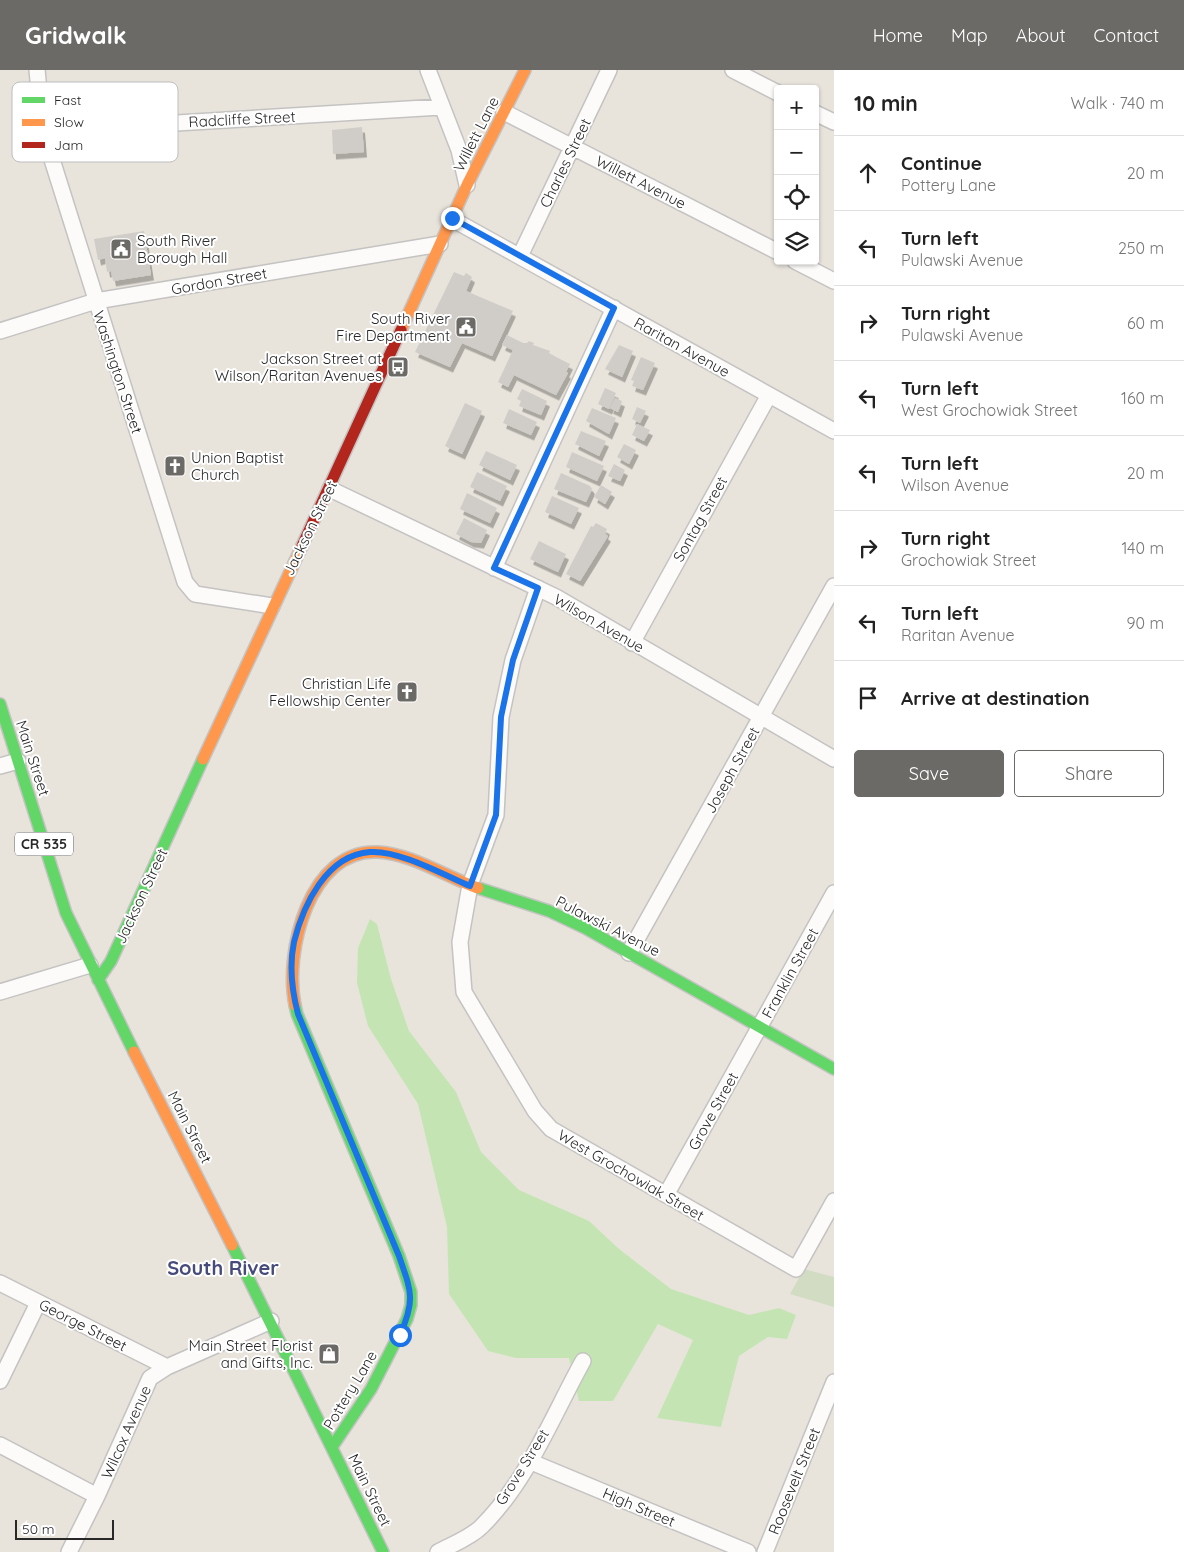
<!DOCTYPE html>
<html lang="en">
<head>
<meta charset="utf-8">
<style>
	:root { --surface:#fff; --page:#f6f6f6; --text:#222; --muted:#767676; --line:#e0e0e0; --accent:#6b6a67 }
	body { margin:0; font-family:Quicksand,sans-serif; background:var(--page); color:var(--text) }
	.controls { position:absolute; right:15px; top:15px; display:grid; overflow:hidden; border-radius:5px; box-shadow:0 1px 4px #0004 }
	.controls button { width:45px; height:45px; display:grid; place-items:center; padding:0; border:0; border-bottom:1px solid var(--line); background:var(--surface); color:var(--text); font:25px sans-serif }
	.scale { position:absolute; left:15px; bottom:12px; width:99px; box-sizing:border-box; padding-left:5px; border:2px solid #282828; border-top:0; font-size:14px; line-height:18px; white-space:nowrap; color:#282828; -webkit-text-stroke:4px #fff; paint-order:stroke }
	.stop { position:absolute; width:15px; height:15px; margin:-11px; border:4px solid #1a73e8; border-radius:50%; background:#fff }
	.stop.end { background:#1a73e8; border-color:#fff; box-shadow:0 1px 5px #0008 }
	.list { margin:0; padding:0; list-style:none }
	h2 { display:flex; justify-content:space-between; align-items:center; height:65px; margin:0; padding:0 20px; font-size:21px }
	h2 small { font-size:16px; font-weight:400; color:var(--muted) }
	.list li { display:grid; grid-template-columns:32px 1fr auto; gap:15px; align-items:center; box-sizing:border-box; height:75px; padding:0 20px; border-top:1px solid var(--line) }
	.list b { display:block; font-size:19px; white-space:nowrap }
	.list p { margin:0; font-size:16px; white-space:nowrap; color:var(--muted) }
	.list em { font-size:16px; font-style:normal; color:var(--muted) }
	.actions { display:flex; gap:10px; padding:15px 20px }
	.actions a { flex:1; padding:11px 0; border:1px solid var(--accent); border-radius:5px; text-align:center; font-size:18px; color:var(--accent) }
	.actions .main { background:var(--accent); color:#fff }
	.icon { flex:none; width:28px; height:28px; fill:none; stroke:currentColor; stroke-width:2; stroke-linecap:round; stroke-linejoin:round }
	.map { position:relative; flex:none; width:834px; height:1482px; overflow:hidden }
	header { display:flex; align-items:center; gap:30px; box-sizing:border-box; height:70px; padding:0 25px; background:var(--accent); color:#fff }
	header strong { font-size:24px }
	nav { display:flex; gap:28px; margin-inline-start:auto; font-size:18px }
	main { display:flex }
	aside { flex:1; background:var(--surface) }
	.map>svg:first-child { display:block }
	.green { fill:#c4e5b3 }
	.cemetery { fill:#d1dcc3 }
	.building { fill:#d0cdc8; filter:url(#shadow) }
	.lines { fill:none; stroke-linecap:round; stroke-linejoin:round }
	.street-casing { stroke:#c4c3c2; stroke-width:18 }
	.fast-casing { stroke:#c4c3c2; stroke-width:14 }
	.slow-casing { stroke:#c4c3c2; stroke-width:14 }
	.jam-casing { stroke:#c4c3c2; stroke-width:14 }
	.street { stroke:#fcfbfa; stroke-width:15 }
	.fast { stroke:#63d668; stroke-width:11 }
	.slow { stroke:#ff974d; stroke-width:11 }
	.jam { stroke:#b3261e; stroke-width:11 }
	.route { stroke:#1a73e8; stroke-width:6 }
	.labels { text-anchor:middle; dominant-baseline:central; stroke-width:4; stroke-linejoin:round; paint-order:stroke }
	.shield { fill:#fff; stroke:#686868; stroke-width:1 }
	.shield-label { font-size:14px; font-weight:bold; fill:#282828 }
	.street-label { font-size:15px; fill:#282828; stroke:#fff }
	.poi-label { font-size:15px; fill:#282828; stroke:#fff; text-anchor:end }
	.district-label { font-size:20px; font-weight:bold; fill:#464b7b; stroke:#fff }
	.key { fill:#fff; stroke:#bebebe; stroke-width:1 }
	.key-label { font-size:14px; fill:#282828 }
</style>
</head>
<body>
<header>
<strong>Gridwalk</strong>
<nav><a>Home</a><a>Map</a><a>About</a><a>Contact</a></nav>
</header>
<main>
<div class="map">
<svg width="834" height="1482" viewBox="0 0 834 1482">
	<defs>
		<filter id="shadow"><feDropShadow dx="3" dy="5.5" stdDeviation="0" flood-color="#0004"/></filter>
	</defs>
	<rect width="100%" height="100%" fill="#e8e4dc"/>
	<!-- green -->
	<path class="green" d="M370,849L377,854L391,909L409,961L456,1022L481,1082L519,1120L589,1151L619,1179L671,1219L749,1245L779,1238L796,1245L787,1269L768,1267L739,1286L721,1357L657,1348L693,1270L658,1254L613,1331H579L569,1288H516L488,1281L449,1224L447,1157L418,1034L368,956L357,913L358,878Z"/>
	<!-- cemetery -->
	<path class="cemetery" d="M804,1199L834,1207V1237L790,1224Z"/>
	<!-- building -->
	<path class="building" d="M362,57L364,82L333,84L332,60Z
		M144,161L151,205L113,211L111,201L107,202L105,188L98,190L94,169Z
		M454,202L464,206L466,203L472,207L466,221L513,241L492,286L462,273L450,297L415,282Z
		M507,265L523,273H527L529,271L534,273L533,275L550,281L549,283L556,287L570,294L566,302L568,303L556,325L514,305L508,317L498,312L513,280L502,275Z
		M619,275L633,281L622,307L605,299Z
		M641,287L655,293L643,320L632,316L634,311L631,310Z
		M605,318L616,323L609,339L598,334Z
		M522,319L547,331L541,345L519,336L521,331L517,329Z
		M615,328L622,331L618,342L610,338Z
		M465,333L482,341L462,384L445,376Z
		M637,337L646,341L640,353L632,349Z
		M592,338L616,348L609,364L586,351Z
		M509,339L537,352L531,365L503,353Z
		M637,354L650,360L644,371L632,365Z
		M581,361L606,371L599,386L575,374Z
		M624,374L636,380L629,394L617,387Z
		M486,381L517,395L510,410L479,395Z
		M572,382L604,396L597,411L566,397Z
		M614,394L625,400L620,411L608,406Z
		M477,402L507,416L500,431L470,417Z
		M561,403L590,416L592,419L586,432L554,419Z
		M601,415L612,422L605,434L594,427Z
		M467,423L497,438L490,453L460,439Z
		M552,426L579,438L571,454L545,442Z
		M464,448L487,460L481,473L471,472L456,464Z
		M596,453L607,459L605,464L608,466L580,511L566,504L591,456L593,457Z
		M539,471L566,484L558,502L530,489Z"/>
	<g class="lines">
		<!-- street casing -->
		<g class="street-casing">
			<path id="street" d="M37,0L43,61L185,512L195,524L272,536
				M428,0L459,80L467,115
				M733,0L778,23
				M504,42L778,182
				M815,43L834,52
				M43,61L441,37
				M452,149L834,361
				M520,186L609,0
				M795,191L834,211
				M0,261L96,231L440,174
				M330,419L556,527L834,689
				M494,498L614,238
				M538,518L513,590L501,647L496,745L470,815L460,872L464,922L535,1041L551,1059L796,1199L834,1131
				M632,573L769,325
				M0,696L18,691
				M629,883L834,516
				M0,922L90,895
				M666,1125L834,823
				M0,1213L167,1297
				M0,1311L38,1233
				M0,1375L97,1426
				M529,1391L748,1482
				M69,1482L97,1426L150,1308L167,1297L271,1251
				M438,1482C451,1475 470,1468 481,1457C527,1412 552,1347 583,1291
				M765,1482L834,1312"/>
		</g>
		<!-- fast casing -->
		<g class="fast-casing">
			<path id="fast" d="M0,634L66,843L134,982
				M478,818L549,841L585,858L834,999
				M98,910L111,891L203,689
				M295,935L297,944L399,1186L411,1222V1235L407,1249L371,1319L332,1377
				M232,1175L383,1482"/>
		</g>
		<!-- slow casing -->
		<g class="slow-casing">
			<path id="slow" d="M401,260L467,115L525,0
				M203,689L302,476
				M295,935C284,883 309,778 378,782C413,784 446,807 478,818
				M134,982L232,1175"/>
		</g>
		<!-- jam casing -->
		<g class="jam-casing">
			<path id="jam" d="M302,476L401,260"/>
		</g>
		<!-- street -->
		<use href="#street" class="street"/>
		<!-- fast -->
		<use href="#fast" class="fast"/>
		<!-- slow -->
		<use href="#slow" class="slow"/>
		<!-- jam -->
		<use href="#jam" class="jam"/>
	</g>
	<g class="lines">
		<!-- route -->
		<path class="route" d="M400,1265C416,1229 411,1221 399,1186L298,944C292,921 289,896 294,872C303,836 326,785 370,782C399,780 442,804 470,816L496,745L501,647L513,590L538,518L494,498L614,238L452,148"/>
	</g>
	<!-- icons -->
	<defs>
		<g id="civic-square" transform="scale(1.125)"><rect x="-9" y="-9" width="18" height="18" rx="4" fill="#6b6a67" stroke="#fff"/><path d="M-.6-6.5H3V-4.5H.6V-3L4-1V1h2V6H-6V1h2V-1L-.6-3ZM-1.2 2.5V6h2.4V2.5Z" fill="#fff"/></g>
		<g id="bus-square" transform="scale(1.125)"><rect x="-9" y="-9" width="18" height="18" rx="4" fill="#6b6a67" stroke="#fff"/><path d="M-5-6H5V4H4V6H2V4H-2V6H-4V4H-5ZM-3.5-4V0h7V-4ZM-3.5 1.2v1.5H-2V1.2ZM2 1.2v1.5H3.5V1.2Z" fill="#fff"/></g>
		<g id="church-square" transform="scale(1.125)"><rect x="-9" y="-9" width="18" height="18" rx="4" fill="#6b6a67" stroke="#fff"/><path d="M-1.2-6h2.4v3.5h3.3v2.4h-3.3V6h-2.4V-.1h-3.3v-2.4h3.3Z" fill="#fff"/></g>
		<g id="shop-square" transform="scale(1.125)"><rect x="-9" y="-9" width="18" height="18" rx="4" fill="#6b6a67" stroke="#fff"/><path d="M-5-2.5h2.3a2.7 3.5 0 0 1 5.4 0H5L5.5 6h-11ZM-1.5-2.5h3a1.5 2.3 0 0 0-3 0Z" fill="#fff"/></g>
	</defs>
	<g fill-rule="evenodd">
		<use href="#civic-square" x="121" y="179"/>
		<use href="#civic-square" x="466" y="257"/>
		<use href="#bus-square" x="398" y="297"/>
		<use href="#church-square" x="175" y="396"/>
		<use href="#church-square" x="407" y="622"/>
		<use href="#shop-square" x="329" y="1284"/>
	</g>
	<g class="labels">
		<!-- shield labels -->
		<rect class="shield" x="15" y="762.5" width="58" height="23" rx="4"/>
		<g class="shield-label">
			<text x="44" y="774">CR 535</text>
		</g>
		<!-- street labels -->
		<g class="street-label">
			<text transform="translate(242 49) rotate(-3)">Radcliffe Street</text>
			<text transform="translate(476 64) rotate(-63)">Willett Lane</text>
			<text transform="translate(565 93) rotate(-64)">Charles Street</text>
			<text transform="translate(641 112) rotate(27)">Willett Avenue</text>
			<text transform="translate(219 211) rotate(-10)">Gordon Street</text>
			<text transform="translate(682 277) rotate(29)">Raritan Avenue</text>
			<text transform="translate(118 302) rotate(72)">Washington Street</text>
			<text transform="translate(700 449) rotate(-61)">Sontag Street</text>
			<text transform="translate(310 458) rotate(-64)">Jackson Street</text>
			<text transform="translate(599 553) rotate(30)">Wilson Avenue</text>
			<text transform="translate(33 688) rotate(72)">Main Street</text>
			<text transform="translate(732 700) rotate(-61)">Joseph Street</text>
			<text transform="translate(141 826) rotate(-65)">Jackson Street</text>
			<text transform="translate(608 856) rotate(27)">Pulawski Avenue</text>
			<text transform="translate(790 903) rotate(-61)">Franklin Street</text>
			<text transform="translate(713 1041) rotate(-61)">Grove Street</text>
			<text transform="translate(190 1057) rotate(63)">Main Street</text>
			<text transform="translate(631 1105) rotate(30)">West Grochowiak Street</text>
			<text transform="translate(83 1255) rotate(27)">George Street</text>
			<text transform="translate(350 1320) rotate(-59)">Pottery Lane</text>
			<text transform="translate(126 1362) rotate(-66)">Wilcox Avenue</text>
			<text transform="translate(522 1397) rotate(-58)">Grove Street</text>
			<text transform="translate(794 1411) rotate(-68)">Roosevelt Street</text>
			<text transform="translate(370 1420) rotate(64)">Main Street</text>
			<text transform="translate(639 1437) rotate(23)">High Street</text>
		</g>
		<!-- poi labels -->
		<g class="poi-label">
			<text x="137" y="170" text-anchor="start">South River<tspan x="137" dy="17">Borough Hall</tspan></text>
			<text x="450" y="248">South River<tspan x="450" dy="17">Fire Department</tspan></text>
			<text x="382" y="288">Jackson Street at<tspan x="382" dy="17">Wilson/Raritan Avenues</tspan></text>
			<text x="191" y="387" text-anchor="start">Union Baptist<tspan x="191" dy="17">Church</tspan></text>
			<text x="391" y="613">Christian Life<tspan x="391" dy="17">Fellowship Center</tspan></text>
			<text x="313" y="1275">Main Street Florist<tspan x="313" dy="17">and Gifts, Inc.</tspan></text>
		</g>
		<!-- district labels -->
		<g class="district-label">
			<text x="223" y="1197">South River</text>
		</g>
	</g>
	<!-- legend -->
	<rect x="12" y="12" width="166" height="80" rx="8" class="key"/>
	<rect x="22" y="27" width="23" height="6" fill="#63d668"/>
	<rect x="22" y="49" width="23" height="7" fill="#ff974d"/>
	<rect x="22" y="72" width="23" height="6" fill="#b3261e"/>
	<g class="key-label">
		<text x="54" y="35">Fast</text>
		<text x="54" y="57">Slow</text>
		<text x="54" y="80">Jam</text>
	</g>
</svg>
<div class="controls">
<button>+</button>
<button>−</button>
<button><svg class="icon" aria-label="locate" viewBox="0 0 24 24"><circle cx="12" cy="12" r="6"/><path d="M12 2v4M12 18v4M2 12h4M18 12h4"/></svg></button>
<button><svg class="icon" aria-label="layers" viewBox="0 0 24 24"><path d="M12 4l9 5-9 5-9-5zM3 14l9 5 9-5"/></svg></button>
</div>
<div class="scale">50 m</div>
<div class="stop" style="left:400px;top:1265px"></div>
<div class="stop end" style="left:452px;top:148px"></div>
</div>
<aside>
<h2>10 min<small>Walk · 740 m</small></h2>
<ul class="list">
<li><svg class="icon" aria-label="ahead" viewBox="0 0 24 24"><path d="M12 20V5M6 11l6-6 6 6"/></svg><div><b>Continue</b><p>Pottery Lane</p></div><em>20 m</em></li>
<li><svg class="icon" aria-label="left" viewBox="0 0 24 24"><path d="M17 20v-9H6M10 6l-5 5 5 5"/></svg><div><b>Turn left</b><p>Pulawski Avenue</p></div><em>250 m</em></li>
<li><svg class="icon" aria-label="right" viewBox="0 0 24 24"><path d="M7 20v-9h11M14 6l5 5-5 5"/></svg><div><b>Turn right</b><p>Pulawski Avenue</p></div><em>60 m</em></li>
<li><svg class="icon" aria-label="left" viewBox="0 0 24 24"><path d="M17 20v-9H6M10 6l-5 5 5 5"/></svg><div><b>Turn left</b><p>West Grochowiak Street</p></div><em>160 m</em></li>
<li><svg class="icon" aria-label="left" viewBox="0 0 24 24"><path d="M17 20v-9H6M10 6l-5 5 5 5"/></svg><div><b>Turn left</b><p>Wilson Avenue</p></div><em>20 m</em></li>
<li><svg class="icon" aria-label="right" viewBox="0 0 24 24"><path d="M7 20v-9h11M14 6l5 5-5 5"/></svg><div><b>Turn right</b><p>Grochowiak Street</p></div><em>140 m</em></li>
<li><svg class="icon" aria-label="left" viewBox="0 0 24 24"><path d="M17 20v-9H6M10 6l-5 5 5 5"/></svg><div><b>Turn left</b><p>Raritan Avenue</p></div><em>90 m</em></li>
<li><svg class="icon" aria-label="arrive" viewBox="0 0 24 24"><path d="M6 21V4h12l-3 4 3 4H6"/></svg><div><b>Arrive at destination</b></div></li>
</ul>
<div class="actions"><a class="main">Save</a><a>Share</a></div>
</aside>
</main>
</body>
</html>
